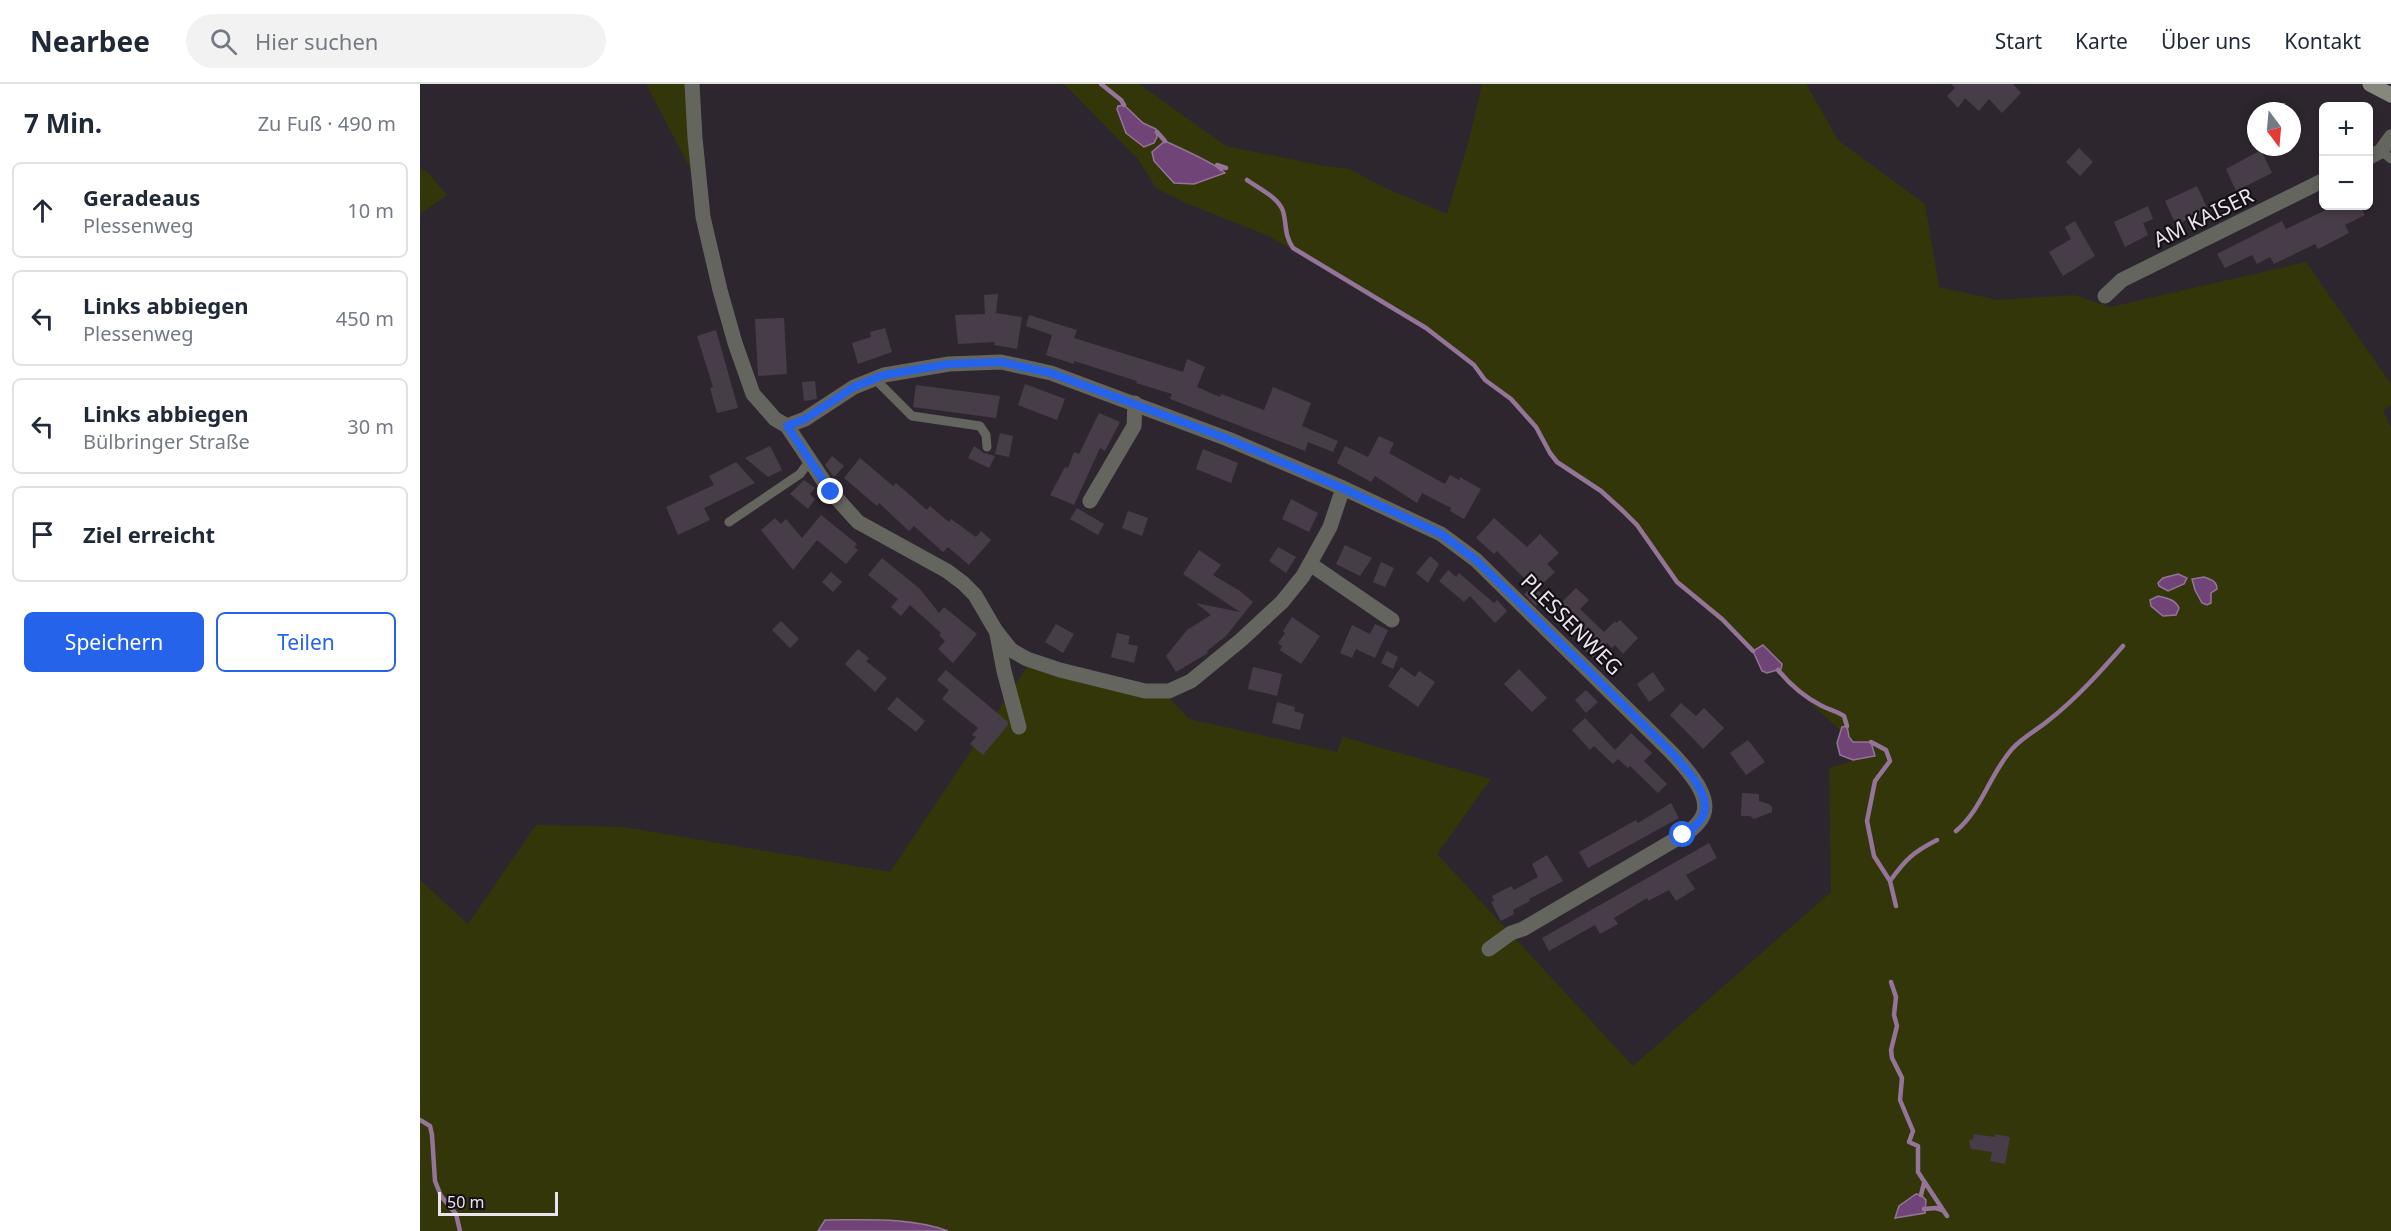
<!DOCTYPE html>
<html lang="de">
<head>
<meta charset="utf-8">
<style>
	:root { --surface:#fff; --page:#f2f2f3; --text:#1f2937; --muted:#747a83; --line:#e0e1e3; --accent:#2563eb }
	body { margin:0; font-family:"Noto Sans",sans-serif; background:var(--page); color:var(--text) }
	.controls { position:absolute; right:18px; top:18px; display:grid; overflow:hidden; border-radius:9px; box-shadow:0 3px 9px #0003 }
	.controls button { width:54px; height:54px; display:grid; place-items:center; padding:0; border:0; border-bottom:2px solid var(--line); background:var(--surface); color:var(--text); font:30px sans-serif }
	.compass { position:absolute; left:1827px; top:18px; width:54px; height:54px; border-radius:50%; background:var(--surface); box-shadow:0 3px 9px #0003; rotate:164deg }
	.scale { position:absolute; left:18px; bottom:15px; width:120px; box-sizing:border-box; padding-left:6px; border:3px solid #eae4eb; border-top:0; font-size:16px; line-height:21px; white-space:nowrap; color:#eae4eb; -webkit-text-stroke:4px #141015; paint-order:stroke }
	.stop { position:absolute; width:18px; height:18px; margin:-14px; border:4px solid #2563eb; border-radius:50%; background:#fff }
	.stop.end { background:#2563eb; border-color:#fff; box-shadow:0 2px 6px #0008 }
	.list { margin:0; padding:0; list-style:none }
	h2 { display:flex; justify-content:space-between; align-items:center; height:78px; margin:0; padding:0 24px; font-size:26px }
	h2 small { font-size:20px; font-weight:400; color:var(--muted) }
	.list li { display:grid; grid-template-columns:39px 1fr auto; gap:18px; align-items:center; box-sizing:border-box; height:96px; margin:0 12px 12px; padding:0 12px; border:2px solid var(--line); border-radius:9px }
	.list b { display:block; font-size:22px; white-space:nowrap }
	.list p { margin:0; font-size:20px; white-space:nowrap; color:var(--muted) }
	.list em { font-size:20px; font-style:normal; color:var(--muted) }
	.actions { display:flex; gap:12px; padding:18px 24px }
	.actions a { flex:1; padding:14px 0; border:2px solid var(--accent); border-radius:9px; text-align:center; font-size:21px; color:var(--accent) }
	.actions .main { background:var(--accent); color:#fff }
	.icon { flex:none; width:33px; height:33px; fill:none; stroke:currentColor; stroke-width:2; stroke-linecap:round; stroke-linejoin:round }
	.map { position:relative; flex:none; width:1971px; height:1147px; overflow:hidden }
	header { display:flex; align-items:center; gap:36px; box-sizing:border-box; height:84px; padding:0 30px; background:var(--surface); border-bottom:2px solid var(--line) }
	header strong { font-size:28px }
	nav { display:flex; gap:33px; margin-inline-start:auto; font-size:21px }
	.search { width:420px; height:54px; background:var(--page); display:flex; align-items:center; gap:15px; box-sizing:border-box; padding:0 21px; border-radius:33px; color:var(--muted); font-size:22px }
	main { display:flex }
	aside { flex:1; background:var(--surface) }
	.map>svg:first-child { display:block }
	.green { fill:#333609 }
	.water { fill:#704477; stroke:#95749a; stroke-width:1.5 }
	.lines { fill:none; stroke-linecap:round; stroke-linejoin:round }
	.stream { stroke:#95749a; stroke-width:4.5 }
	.building { fill:#473d48 }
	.lane { stroke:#64655f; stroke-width:9 }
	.street { stroke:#64655f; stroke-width:15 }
	.secondary { stroke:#86877d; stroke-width:15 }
	.route { stroke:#2563eb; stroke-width:8 }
	.labels { text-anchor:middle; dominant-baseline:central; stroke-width:4.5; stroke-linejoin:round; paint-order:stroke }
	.street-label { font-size:21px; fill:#eae4eb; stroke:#141015 }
</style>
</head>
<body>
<header>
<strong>Nearbee</strong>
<div class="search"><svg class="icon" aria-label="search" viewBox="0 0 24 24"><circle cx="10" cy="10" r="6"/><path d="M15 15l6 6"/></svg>Hier suchen</div>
<nav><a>Start</a><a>Karte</a><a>Über uns</a><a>Kontakt</a></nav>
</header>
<main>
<aside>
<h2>7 Min.<small>Zu Fuß · 490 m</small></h2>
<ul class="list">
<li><svg class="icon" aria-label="ahead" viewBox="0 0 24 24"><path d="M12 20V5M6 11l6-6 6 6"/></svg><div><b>Geradeaus</b><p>Plessenweg</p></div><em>10 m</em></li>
<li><svg class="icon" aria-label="left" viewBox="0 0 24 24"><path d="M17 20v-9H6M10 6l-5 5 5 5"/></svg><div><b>Links abbiegen</b><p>Plessenweg</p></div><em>450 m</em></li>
<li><svg class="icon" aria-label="left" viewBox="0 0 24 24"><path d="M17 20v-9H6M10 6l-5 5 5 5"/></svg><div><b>Links abbiegen</b><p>Bülbringer Straße</p></div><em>30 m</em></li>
<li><svg class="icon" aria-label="arrive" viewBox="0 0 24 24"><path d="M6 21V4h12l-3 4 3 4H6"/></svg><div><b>Ziel erreicht</b></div></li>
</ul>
<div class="actions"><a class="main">Speichern</a><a>Teilen</a></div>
</aside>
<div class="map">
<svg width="1971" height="1147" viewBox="0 0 1971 1147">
	<rect width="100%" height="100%" fill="#2e262f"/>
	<!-- green -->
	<path class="green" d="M226,0H272L280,103Z
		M644,0H719L806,62L899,81L930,85L961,102L1027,130L1049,56L1062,0H1386L1419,57L1505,120L1519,203L1577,216L1654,211L1690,223L1886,178L1971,300V321L1963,326L1971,343V1147H0V796L48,840L116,741L204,743L470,788L609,580L749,614L769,635L917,668L923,653L1071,695L1017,770L1213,982L1411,808L1409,684L1449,672L1256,498L1214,441L1180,409L1137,381L1128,370L1115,343L1090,315L1064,297L1053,282L1006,245L849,152L766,119L736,104L718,75Z
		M0,83L9,90L27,111L0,130Z"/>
	<!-- water -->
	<path class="water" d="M704,21L723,39L736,45L737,53L734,59L724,63L706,49L697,25L698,22Z
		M745,57C756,62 799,82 805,89L774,100L754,99L734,77L732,68Z
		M1758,490L1767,494L1764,500L1748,507L1739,502L1738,499L1743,494Z
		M1784,493C1790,495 1797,497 1797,505L1791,509V519L1787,521L1782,519L1775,506L1772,495Z
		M1738,512C1746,514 1755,515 1759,524L1756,531L1743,532L1731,522L1730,516Z
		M1343,561L1362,580L1361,585L1347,589L1342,587L1333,567Z
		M1427,642L1429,653L1433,658H1451L1455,672L1433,676L1420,671L1417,659L1422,643Z
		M1496,1110L1501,1111L1506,1116L1505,1129L1475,1134L1479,1122Z
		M405,1136C446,1136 489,1133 528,1147H398Z"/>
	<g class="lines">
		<!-- stream -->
		<path class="stream" d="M681,0L701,16L704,21
			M737,48L745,57
			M801,85L797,81L806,84
			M827,96C838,104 858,113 863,127C867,141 864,151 873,164L1006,244L1054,281L1065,296L1091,315L1116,343L1130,369L1137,378L1181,407L1203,427L1217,441L1257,498L1302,535L1333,567
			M1358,586C1371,602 1384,613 1402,622C1410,626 1417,627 1424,632L1427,642
			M1451,658L1466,666L1470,677L1455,697L1447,737L1454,772L1470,797L1476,822
			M1536,747C1563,724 1570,689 1593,664C1603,653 1617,646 1629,636C1657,614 1680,588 1703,562
			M1470,797C1485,776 1493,768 1517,756
			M1471,898L1476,913L1474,931L1477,942L1471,966L1472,974L1482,994L1480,1016L1493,1047L1489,1058L1498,1062V1088L1527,1132
			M0,1036L10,1042L12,1051L15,1097L21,1112L36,1130L40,1147
			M1501,1111L1504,1099
			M1504,1125L1516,1124L1522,1126"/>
	</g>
	<!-- building -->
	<path class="building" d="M1531,0H1593L1601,9L1582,29L1569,15L1559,27L1545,14L1538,24L1527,12L1535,4Z
		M1659,64L1673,78L1660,92L1646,78Z
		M1841,66L1852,89L1816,107L1806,85Z
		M1777,102L1788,126L1756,141L1745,117Z
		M1728,122L1733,135L1723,139L1728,151L1705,163L1694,138Z
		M1914,122H1940L1945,131L1925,141L1929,149L1898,165L1895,160L1854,180L1850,173L1837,180L1832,171L1805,184L1797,170L1862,137L1866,145Z
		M1655,137L1675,172L1643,192L1629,168L1651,155L1645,143Z
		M578,210L576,229L602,233L597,265L574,261L575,258L538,260L535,231L565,230L564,211Z
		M609,231L657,246L654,254L763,288L767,275L785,283L777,303L800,313L801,310L844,326L853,303L891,319L882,342L918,357L913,368L888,358L885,367L750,315L752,310L716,299L717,297L654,277V280L626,271L632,251L606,242Z
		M364,234L367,290L338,292L335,235Z
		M465,244L472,268L438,280L432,259L451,253L450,248Z
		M296,246L318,324L297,329L290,304L293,303L277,252Z
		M395,297L397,315L384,317L382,298Z
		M605,300L645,315L637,336L598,321Z
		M496,301L580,312L576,334L493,323Z
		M679,329L700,338L685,367L680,364L654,421L630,411L645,383L648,384L654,368L659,370Z
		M580,349L593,352L589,373L575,370Z
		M959,352L974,359L969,369L1012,393L1025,400L1030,391L1039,396L1040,393L1061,405L1044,435L1030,427L1031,424L1002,409L997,419L955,392L951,398L917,379L925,362L948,373Z
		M350,362L362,386L348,393L325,374Z
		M554,362L564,369L575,372L569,384L548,374Z
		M783,365L818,379L811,399L776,385Z
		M412,372L424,382L414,393L405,381Z
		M440,374L473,402L476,399L507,426L510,422L529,438L531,435L556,453L561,447L571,456L549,481L528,463L523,468L494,442L489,447L459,419L457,422L424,394Z
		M316,378L335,399L284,424L290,436L258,451L246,423L294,401L289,392Z
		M384,396L395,404L390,410L395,415L388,425L370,410Z
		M871,415L898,429L889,448L862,435Z
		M657,424L684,440L678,451L650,435Z
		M708,427L728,434L722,452L702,444Z
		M401,431L437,460L434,463L438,466L426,480L397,456L373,486L341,446L355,434L361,440L366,435L382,454Z
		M1074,434L1107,463L1120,450L1139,469L1127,480L1135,488L1117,505L1125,513L1116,522L1104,510L1113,503L1077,467L1074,470L1056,454Z
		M925,461L952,474L940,492L916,480Z
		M858,463L876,473L866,489L849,477Z
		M779,466L801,481L793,491L820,507L833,518L806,552L787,567L788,569L756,588L746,572L767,546L791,531L776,519L820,528L763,490Z
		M1010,472L1019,480L1008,499L996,489Z
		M462,474L500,505L519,529L524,523L557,550L533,579L518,565L525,557L519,551L521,549L490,521L481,532L471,523L478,515L448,491Z
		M961,478L974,484L965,503L953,498Z
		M1028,486L1036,493L1039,489L1074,519L1077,516L1087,527L1075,539L1050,512L1044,518L1019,497Z
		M411,488L422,498L413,508L402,498Z
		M1156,504L1169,516L1160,525L1184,548L1195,537L1196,539L1200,536L1218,554L1203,570L1195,561L1192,564L1187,559L1173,574L1161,562L1167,556L1135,525Z
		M872,533L900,552L881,580L860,566L862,562L858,559L865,549L863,547Z
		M361,537L379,555L370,564L352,546Z
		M636,540L654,550L643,569L625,558Z
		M955,540L968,546L955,574L936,565L932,574L920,569L932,541L950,550Z
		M697,549L710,552L708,560L718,562L714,579L691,573Z
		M438,565L449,574L446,577L467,594L455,608L425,580Z
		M967,567L978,573L973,585L961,579Z
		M833,583L862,590L857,612L828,605Z
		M981,583L995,593L999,587L1015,598L998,623L968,602Z
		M1099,585L1127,614L1112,628L1084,600Z
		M526,586L588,638V641L563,671L550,660L556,653L552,651L558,644L522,615L529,606L517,596Z
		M1233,588L1245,606L1229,618L1217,600Z
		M1166,606L1178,618L1166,629L1155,616Z
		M477,613L505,637L496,648L467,625Z
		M857,618L875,623L874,627L884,630L880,646L852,639Z
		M1261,619L1276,632L1284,624L1304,644L1283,665L1250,631Z
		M1165,634L1195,666L1211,649L1232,669L1224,677L1247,700L1238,709L1210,682L1208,684L1198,675L1193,680L1174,662L1170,666L1152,646Z
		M1328,656L1345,678L1326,691L1310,669Z
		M1322,709L1339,710V717L1349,720L1352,723V728L1334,735L1330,732H1321Z
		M1251,719L1259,734L1168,784L1159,768L1216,736L1218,739Z
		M1289,759L1297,774L1266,791L1275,805L1256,817L1249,806L1228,817L1227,814L1194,834L1198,840L1180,850L1175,841L1129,867L1122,854Z
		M1127,771L1143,797L1109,815L1110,817L1093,826L1094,830L1081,837L1071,818L1074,817L1072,812L1091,802L1094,806L1118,793L1112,780Z
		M1554,1050L1575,1053V1050L1590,1053L1585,1080L1570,1077L1572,1068L1551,1065L1549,1057L1553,1055Z"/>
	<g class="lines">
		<!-- lane -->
		<path class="lane" d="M1961,67L1971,75
			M455,295L492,332L560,342L566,351L567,363
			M309,438L380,390L391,375"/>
		<!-- street -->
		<path class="street" d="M272,0L275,54L283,133L300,206L315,259L333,310L355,335L367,342L411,408L438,438L527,487L543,499L555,511L576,547L591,566L607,575L640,586L725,607H749L771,597L821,556L862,518L883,492L910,443L923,404
			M1948,74L1961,67L1971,53
			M1685,212L1702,196L1904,96
			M367,342L385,335L434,303L464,291L529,280L581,278L631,289L808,355L923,404L1021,450L1056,476L1252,669C1266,685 1299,717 1278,739C1274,744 1268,748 1263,751L1103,845L1091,849L1069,865
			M670,417L714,342L715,319
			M890,480L972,536
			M577,550L584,587L599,643"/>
		<!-- secondary -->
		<path class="secondary" d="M1950,0L1971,11"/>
	</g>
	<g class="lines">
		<!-- route -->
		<path class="route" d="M411,408L367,342L385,335L434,303L464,291L529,280L581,278L631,289L808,355L922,404L1021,450L1056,476L1252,669C1266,685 1299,717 1278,739C1274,744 1268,748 1263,751"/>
	</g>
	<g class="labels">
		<!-- street labels -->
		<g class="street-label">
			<text transform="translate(1783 133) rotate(-26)">AM KAISER</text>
			<text transform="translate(1152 540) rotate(45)">PLESSENWEG</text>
		</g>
	</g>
</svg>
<div class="controls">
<button>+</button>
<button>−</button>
</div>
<svg class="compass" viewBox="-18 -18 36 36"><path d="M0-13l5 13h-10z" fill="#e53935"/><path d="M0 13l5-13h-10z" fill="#747a83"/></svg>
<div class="scale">50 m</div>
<div class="stop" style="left:1263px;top:751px"></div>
<div class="stop end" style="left:411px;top:408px"></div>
</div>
</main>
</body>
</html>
